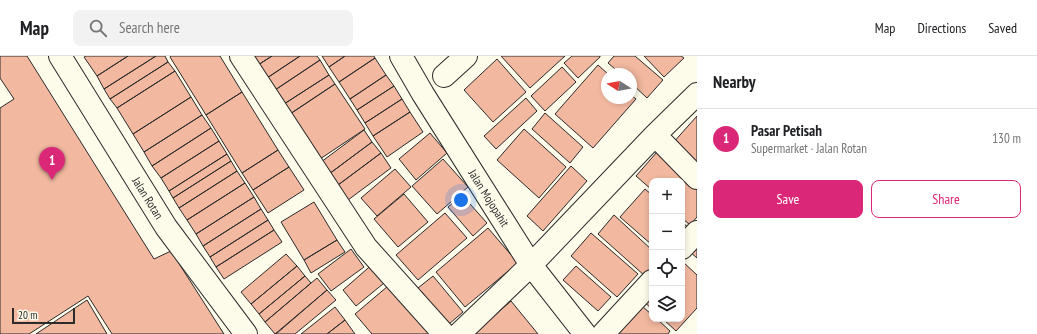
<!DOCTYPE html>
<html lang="en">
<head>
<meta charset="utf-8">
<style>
	:root { --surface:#fff; --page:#f2f2f2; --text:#202124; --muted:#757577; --line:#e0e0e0; --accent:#db2777 }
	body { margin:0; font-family:"PT Sans Narrow",sans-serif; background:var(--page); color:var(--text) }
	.controls { position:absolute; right:12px; bottom:12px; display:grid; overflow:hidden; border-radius:8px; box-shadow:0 2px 6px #0003 }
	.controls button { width:36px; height:36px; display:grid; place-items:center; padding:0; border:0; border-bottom:1px solid var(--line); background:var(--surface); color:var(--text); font:20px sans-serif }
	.compass { position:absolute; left:601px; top:12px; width:36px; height:36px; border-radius:50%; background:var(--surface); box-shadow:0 2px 6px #0003; rotate:281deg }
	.scale { position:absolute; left:12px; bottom:10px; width:63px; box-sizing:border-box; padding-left:4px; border:2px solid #2b2b2b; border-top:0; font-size:11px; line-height:14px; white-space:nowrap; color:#2b2b2b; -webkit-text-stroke:3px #fdfbea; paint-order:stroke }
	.you { position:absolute; left:461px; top:144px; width:14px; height:14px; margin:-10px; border:3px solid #fff; border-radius:50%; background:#1a73e8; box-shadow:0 0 0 6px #1a73e833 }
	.badge { display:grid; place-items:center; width:26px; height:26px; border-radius:50%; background:var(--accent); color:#fff; font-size:13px; font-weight:700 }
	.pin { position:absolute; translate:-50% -33px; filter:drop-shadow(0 1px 2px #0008) }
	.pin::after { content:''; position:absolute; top:21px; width:14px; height:12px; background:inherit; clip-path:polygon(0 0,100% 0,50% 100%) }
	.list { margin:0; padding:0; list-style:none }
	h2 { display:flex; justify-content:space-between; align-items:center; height:52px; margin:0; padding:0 16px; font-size:17px }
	h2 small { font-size:13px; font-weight:400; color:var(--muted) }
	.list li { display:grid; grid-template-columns:26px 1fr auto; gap:12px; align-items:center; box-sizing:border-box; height:60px; padding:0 16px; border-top:1px solid var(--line) }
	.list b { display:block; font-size:15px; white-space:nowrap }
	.list p { margin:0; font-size:13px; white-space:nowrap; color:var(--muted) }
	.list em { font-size:13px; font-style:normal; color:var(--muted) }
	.actions { display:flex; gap:8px; padding:12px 16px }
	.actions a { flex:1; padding:9px 0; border:1px solid var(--accent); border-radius:8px; text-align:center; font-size:14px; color:var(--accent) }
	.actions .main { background:var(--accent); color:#fff }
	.icon { flex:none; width:22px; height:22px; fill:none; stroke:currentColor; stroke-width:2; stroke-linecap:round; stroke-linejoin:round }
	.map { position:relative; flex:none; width:697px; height:278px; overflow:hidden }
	header { display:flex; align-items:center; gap:24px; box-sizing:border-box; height:56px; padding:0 20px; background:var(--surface); border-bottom:1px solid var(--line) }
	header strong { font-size:19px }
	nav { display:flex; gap:22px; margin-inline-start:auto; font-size:14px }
	.search { width:280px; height:36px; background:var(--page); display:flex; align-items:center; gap:10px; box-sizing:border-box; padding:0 14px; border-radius:8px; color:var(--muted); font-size:15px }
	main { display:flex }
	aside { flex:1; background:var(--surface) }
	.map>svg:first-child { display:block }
	.building { fill:#f2b8a0; stroke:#2b2b2b }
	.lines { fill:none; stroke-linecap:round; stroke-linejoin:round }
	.minor-casing { stroke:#2b2b2b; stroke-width:24 }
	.minor { stroke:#fdfbea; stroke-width:22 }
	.labels { text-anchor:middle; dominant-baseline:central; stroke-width:3; stroke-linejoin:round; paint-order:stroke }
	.street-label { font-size:12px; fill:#2b2b2b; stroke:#fdfbea }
</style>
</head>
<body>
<header>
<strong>Map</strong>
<div class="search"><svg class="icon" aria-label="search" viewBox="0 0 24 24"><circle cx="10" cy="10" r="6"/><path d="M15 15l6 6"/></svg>Search here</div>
<nav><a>Map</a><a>Directions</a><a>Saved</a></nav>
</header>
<main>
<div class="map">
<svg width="697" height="278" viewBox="0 0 697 278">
	<rect width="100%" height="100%" fill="#fdfbea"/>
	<!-- building -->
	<path class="building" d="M0,0H27L154,203L171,195L224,278H112L88,240L29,278H0V52L14,43L0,22Z
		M86,0H128L97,20L84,1Z
		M128,0H156L104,33L97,20Z
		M156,0H165L168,6L110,43L104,33Z
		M171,0H220L242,36L206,59L170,1Z
		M253,0H272L258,9Z
		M272,0H300L267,22L258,9Z
		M300,0H317L320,4L275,34L267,22Z
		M322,0H345L329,11Z
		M345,0H374L375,2L339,26L329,11Z
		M501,0H565L530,32Z
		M572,0H600V1L578,22L564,7Z
		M614,0H635L663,24L647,42L631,27V18H621L608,7Z
		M644,0H681L684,2L664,21Z
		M375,2L386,19L350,43L339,26Z
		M497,3L526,36L493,66L464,34Z
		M320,4L329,19L284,48L275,34Z
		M168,6L175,15L117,52L110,43Z
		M598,9L608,18H607V42H631V39L636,43L593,92L555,58Z
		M562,11L576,26L545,55L531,40Z
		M175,15L191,41L133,78L117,52Z
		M329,19L335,28L290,58L284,48Z
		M386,19L394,30L357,54L350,43Z
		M335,28L365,73L320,103L290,58Z
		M394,30L402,43L365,67L357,54Z
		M242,36L278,94L242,117L206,59Z
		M191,41L202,59L144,96L133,78Z
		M526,42L537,55L496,93L484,80Z
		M402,43L410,56L373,80L365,67Z
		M410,56L423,76L387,101L373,80Z
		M545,57L583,91L570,107L532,73Z
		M202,59L211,72L152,110L144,96Z
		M697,60V110L672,88Z
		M211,72L219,85L161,122L152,110Z
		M524,73L566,111L539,142L497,104Z
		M364,74L372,86L325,121L317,109Z
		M430,77L447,97L416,124L399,103Z
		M219,85L227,98L169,135L161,122Z
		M372,86L381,97L334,132L325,121Z
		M278,94L289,111L253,134L242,117Z
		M657,96L697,132V161L690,169L682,162V125H652V134L636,120Z
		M381,97L391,112L344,147L334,132Z
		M227,98L231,105L173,142L169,135Z
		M443,103L468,131L437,158L412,130Z
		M231,105L237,115L179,152L173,142Z
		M571,110L587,125L543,175L527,160Z
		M289,111L304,134L268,157L253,134Z
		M395,113L411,131L377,160L361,142Z
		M237,115L245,127L187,164L179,152Z
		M245,127L254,141L196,178L187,164Z
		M645,133L652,139V189L620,161Z
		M404,138L428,166L398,191L374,163Z
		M462,139L487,167L473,180L448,151Z
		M254,141L261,153L203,190L196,178Z
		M314,146L337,184L304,204L281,166Z
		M261,153L268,164L210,201L203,190Z
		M445,157L467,182L418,224L396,199Z
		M614,159L652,194V212L645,220L598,178Z
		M268,164L274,174L216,211L210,201Z
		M682,166L690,173L682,182Z
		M488,172L518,207L465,251L436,216Z
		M274,174L282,186L224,223L216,211Z
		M591,177L638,218L617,241L571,200Z
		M337,184L345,196L311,217L304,204Z
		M697,186V202L689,195Z
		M351,193L364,211L331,235L318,218Z
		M286,198L297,210L251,248L241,236Z
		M682,205L697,219V252L676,275L663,263H682Z
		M375,206L389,223L356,250L343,234Z
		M297,210L305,220L259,258L251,248Z
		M576,210L611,241L598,255L563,224Z
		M305,220L311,227L265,266L259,258Z
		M433,220L463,256L449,268L418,232Z
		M317,222L327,234L275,278L265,266Z
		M388,230L429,278H372L355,258Z
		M327,234L336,244L295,278H276Z
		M652,235V253L643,245Z
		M87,244L107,278H36Z
		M511,245L538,278H473Z
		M641,249L652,259V263H657L670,275L668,278H615Z
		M335,251L345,264L327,278H301Z
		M345,264L355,278H327Z"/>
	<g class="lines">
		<!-- minor casing -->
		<g class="minor-casing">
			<path id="minor" d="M60,0L166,171L246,278
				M241,0L366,191L444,278
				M401,0L423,38L531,209L585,278
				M444,20L466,0
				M655,79L697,122
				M682,192L697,176
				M459,278L531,209L655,79L697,38
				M603,278L652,225"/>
		</g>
		<!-- minor -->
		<use href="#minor" class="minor"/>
	</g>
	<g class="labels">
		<!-- street labels -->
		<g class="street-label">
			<text transform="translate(148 142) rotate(58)">Jalan Rotan</text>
			<text transform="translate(489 142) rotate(58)">Jalan Mojopahit</text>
		</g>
	</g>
</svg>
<div class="controls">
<button>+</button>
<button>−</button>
<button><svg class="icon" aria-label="locate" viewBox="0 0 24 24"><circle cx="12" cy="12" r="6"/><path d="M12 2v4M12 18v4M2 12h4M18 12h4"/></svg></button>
<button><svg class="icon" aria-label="layers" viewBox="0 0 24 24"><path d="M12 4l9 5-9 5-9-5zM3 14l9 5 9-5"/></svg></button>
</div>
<svg class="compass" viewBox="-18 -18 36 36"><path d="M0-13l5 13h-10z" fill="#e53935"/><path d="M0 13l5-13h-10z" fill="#757577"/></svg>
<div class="scale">20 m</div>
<div class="you"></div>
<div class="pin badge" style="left:52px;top:124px">1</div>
</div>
<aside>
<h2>Nearby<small></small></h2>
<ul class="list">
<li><span class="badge">1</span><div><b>Pasar Petisah</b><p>Supermarket · Jalan Rotan</p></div><em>130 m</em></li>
</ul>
<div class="actions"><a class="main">Save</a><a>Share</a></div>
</aside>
</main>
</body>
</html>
